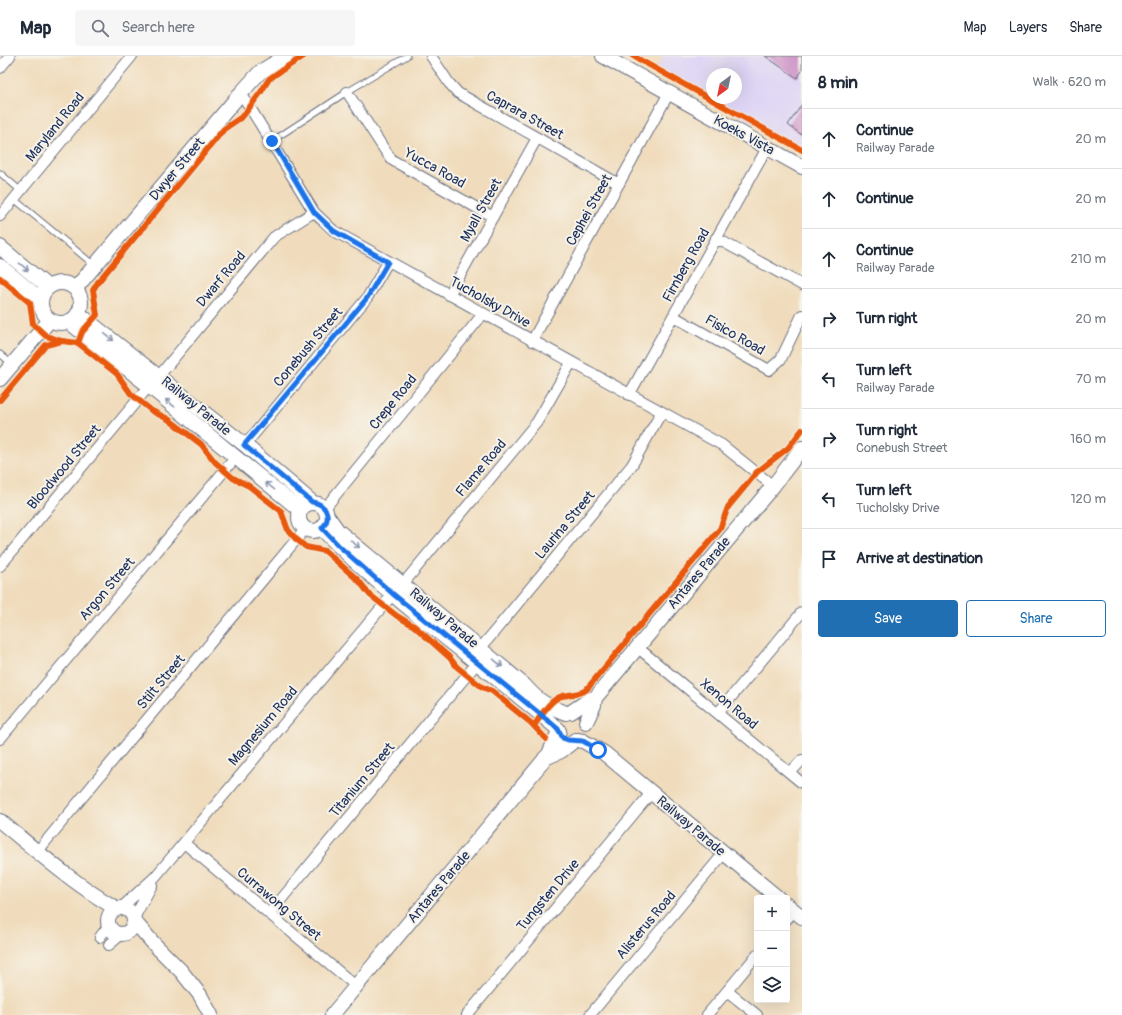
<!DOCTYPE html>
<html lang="en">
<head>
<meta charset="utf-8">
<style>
	:root { --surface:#fff; --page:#f6f6f7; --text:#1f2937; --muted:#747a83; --line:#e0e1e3; --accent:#1f6fb2 }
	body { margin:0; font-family:Pangolin,sans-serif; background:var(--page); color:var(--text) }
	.controls { position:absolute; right:12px; bottom:12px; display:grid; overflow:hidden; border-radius:4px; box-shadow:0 4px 16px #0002 }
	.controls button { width:36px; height:36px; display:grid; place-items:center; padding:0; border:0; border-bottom:1px solid var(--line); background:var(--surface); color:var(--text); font:20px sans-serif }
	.compass { position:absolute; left:706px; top:12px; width:36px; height:36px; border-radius:50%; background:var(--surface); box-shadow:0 4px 16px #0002; rotate:213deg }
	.stop { position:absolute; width:12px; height:12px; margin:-9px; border:3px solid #1a73e8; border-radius:50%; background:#fff }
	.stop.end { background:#1a73e8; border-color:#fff; box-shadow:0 1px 4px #0008 }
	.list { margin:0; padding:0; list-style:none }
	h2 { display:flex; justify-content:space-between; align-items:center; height:52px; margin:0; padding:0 16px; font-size:17px }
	h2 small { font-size:13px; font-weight:400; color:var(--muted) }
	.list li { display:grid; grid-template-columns:26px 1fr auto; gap:12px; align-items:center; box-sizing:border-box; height:60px; padding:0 16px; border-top:1px solid var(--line) }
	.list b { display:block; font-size:15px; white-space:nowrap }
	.list p { margin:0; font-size:13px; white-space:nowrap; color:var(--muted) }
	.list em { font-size:13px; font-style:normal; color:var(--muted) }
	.actions { display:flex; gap:8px; padding:12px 16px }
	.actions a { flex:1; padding:9px 0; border:1px solid var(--accent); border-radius:4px; text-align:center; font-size:14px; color:var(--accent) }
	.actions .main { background:var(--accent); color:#fff }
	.icon { flex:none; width:22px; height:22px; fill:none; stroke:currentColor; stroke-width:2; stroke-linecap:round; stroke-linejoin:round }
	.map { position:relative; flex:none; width:802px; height:959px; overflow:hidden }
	header { display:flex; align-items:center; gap:24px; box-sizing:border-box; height:56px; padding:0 20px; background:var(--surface); border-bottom:1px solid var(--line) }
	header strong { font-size:19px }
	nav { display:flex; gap:22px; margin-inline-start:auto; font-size:14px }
	.search { width:280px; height:36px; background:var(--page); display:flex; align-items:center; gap:10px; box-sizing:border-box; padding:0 14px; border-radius:4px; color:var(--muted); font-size:15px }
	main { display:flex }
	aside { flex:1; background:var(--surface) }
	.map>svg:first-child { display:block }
	.built { fill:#ded5f5; fill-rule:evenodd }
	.building { fill:#cd93c7 }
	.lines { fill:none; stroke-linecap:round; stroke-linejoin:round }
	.lane-casing { stroke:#666c7f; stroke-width:7 }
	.street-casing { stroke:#666c7f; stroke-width:12 }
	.secondary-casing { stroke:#666c7f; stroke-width:16 }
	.lane { stroke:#fff; stroke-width:5 }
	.street { stroke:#fff; stroke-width:10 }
	.secondary { stroke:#fff; stroke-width:14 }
	.cycleway-casing { stroke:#f7f3e8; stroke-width:8 }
	.cycleway { stroke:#e8590c; stroke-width:6 }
	.oneway { stroke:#8d97ae }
	.route { stroke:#1a73e8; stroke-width:5 }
	.labels { text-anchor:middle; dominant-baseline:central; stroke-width:4; stroke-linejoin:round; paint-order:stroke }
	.street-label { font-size:14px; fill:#1b2f5e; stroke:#f7f3e8 }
</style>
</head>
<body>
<header>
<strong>Map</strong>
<div class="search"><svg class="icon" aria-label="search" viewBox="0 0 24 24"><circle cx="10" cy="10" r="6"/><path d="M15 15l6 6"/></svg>Search here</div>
<nav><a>Map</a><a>Layers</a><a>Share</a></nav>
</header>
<main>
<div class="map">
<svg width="802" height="959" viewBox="0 0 802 959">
	<rect width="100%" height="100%" fill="#f7f3e8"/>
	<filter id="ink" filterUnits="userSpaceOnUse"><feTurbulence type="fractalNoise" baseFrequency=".025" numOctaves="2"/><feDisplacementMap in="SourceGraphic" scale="8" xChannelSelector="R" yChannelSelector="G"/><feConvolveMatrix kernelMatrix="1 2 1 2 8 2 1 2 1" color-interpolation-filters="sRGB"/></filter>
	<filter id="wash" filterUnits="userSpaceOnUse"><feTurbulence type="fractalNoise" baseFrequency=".012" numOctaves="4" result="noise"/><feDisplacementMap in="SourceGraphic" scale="16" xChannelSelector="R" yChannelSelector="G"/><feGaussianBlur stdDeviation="0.9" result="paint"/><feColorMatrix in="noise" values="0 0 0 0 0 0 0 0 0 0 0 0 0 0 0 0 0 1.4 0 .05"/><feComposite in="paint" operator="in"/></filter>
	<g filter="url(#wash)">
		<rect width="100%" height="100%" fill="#f0dcbc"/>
		<!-- built -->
		<path class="built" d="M663,0H802V94L656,14ZM712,18H736V42H712Z"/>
		<g id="blocks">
			<!-- building -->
			<path class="building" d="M765,0H802V15L797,22Z
				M802,48V79L788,69Z"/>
		</g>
	</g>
	<g filter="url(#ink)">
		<use href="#blocks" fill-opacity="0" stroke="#666c7f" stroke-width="1"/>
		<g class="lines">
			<!-- lane casing -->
			<g class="lane-casing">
				<path id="lane" d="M272,85L347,36L407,0
					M0,117L21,135
					M14,143L94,209
					M0,298L12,308"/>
			</g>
			<!-- street casing -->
			<g class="street-casing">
				<path id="street" d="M431,0L449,27L458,37L619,128
					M0,12L10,0
					M347,36L384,93L392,104L493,161
					M241,37L314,156L334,175L722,389L773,430
					M0,160L132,0
					M716,182L802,229
					M449,239L537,82
					M673,260L769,314L781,303L802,259
					M532,285L669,37
					M159,320L274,181L314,156
					M629,339L767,92
					M245,389L367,242L388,206
					M325,452L483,258
					M0,510L149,330
					M403,528L537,366L571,307
					M637,591L802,727
					M480,593L632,409L661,357
					M718,657L802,556
					M0,683L235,402
					M790,717L802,704
					M184,787L356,930
					M37,796L305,473
					M121,852L155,821L393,538
					M269,858L477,607
					M134,862L152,829
					M787,863L794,855
					M100,881L109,869
					M109,889L123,877
					M727,935L757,959
					M467,959L651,737
					M590,959L724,797
					M707,959L757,899"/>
			</g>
			<!-- secondary casing -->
			<g class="secondary-casing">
				<path id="secondary" d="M603,0L802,111
					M0,191L48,231
					M0,210L41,244
					M41 247a20 20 0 1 1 40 0a20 20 0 1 1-40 0Z
					M75,233L241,37L260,16L286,0
					M78,257L245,389L312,446
					M69,266L149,330L300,454
					M0,323L50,264
					M299 461a14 14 0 1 1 28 0a14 14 0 1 1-28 0Z
					M328,461L338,475L525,630C540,647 546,649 566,657
					M322,473C394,547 480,606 558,673
					M571,656L589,644L595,642
					M586,666L594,649L595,642L773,430L802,392
					M577,684L583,685L604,697L778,842
					M545,702L561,695L575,684
					M0,765C38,796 74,828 117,853
					M787,849L802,861
					M108 865a13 13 0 1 1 26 0a13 13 0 1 1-26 0Z
					M134,865L154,888L181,915L200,939L211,959
					M332,959L549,698L559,675"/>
			</g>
			<!-- lane -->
			<use href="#lane" class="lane"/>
			<!-- street -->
			<use href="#street" class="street"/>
			<!-- secondary -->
			<use href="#secondary" class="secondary"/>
			<!-- cycleway casing -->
			<g class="cycleway-casing">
				<path id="cycleway" d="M633,0L802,94
					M0,222L30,247L33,268L46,280L62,285L78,287L117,318L131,338L152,355L168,363L201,388L215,406L233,422L249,430L281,455L288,474L296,483L306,491L325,495L359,525L370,539L397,560L414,570L449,601L457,611L482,631L492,635L531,667L546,683
					M78,287L82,276L97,259L93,234L98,226L224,73L243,60L261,36L269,23L279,16L304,0
					M0,344L46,289L62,285
					M534,670C541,660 549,644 562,640C570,638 578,639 586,634L720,473L728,451L757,416L788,392L802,374"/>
			</g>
			<!-- cycleway -->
			<use href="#cycleway" class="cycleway"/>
		</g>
		<!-- one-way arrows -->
		<defs><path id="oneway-shaft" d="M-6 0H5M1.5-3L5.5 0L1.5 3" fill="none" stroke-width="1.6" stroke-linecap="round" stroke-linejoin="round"/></defs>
		<g class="oneway">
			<use href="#oneway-shaft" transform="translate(24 211) rotate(40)"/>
			<use href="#oneway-shaft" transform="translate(109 281) rotate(38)"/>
			<use href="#oneway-shaft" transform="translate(170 347) rotate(-140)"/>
			<use href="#oneway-shaft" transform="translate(270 430) rotate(-141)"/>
			<use href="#oneway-shaft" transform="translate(355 488) rotate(39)"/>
			<use href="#oneway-shaft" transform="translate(498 607) rotate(40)"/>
		</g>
	</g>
	<g class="lines" filter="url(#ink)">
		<!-- route -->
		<path class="route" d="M272,85L314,156L334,175L388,206L367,242L244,389L312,446C327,448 332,462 322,472L339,490L393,538L545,662L558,673L563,682L568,684L583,685L598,694"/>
	</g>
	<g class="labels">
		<!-- street labels -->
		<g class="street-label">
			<text transform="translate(525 59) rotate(29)">Caprara Street</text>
			<text transform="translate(55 71) rotate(-51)">Maryland Road</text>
			<text transform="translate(744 79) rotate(29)">Koeks Vista</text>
			<text transform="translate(435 112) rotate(29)">Yucca Road</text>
			<text transform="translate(177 113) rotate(-50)">Dwyer Street</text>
			<text transform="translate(481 154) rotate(-61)">Myall Street</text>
			<text transform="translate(589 154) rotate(-61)">Cephei Street</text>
			<text transform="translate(686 209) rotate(-61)">Firnberg Road</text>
			<text transform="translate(221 223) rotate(-50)">Dwarf Road</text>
			<text transform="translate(490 246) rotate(29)">Tucholsky Drive</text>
			<text transform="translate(735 279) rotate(30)">Fisico Road</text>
			<text transform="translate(308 291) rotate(-50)">Conebush Street</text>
			<text transform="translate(393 346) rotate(-51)">Crepe Road</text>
			<text transform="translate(196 350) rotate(39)">Railway Parade</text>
			<text transform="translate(64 411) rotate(-50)">Bloodwood Street</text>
			<text transform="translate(481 412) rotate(-50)">Flame Road</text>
			<text transform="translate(565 469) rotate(-50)">Laurina Street</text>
			<text transform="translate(699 517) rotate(-50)">Antares Parade</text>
			<text transform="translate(107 533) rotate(-50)">Argon Street</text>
			<text transform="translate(444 562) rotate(40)">Railway Parade</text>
			<text transform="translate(161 626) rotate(-50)">Stilt Street</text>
			<text transform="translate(729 648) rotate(40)">Xenon Road</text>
			<text transform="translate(263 670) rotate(-50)">Magnesium Road</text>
			<text transform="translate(362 724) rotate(-50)">Titanium Street</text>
			<text transform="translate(691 770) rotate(40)">Railway Parade</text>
			<text transform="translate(439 831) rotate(-50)">Antares Parade</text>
			<text transform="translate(548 839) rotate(-50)">Tungsten Drive</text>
			<text transform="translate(279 848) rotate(40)">Currawong Street</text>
			<text transform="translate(646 869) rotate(-50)">Alisterus Road</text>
		</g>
	</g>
</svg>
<div class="controls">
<button>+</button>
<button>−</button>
<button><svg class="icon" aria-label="layers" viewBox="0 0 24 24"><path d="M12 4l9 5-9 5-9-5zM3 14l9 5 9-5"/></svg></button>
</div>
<svg class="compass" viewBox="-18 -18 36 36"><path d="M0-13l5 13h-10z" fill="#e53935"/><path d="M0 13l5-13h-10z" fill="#747a83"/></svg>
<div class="stop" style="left:598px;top:694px"></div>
<div class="stop end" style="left:272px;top:85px"></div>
</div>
<aside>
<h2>8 min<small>Walk · 620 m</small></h2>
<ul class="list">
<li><svg class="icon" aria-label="ahead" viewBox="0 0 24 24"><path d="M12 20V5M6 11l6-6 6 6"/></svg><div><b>Continue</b><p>Railway Parade</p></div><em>20 m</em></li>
<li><svg class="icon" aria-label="ahead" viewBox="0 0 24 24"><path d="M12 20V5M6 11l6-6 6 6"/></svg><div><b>Continue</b></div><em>20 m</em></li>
<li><svg class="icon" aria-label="ahead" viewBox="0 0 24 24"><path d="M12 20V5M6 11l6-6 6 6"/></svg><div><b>Continue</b><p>Railway Parade</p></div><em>210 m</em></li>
<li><svg class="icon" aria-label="right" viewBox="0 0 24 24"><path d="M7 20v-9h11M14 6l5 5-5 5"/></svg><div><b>Turn right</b></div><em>20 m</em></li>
<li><svg class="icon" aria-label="left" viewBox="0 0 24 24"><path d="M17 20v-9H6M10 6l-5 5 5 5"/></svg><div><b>Turn left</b><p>Railway Parade</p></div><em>70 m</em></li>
<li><svg class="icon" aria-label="right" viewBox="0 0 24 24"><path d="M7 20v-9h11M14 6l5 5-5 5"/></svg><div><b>Turn right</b><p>Conebush Street</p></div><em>160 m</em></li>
<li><svg class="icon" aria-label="left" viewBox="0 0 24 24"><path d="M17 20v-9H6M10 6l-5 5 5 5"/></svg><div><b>Turn left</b><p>Tucholsky Drive</p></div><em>120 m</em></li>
<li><svg class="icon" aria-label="arrive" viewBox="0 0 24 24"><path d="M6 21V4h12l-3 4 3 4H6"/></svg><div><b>Arrive at destination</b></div></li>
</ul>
<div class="actions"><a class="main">Save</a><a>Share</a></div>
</aside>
</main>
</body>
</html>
